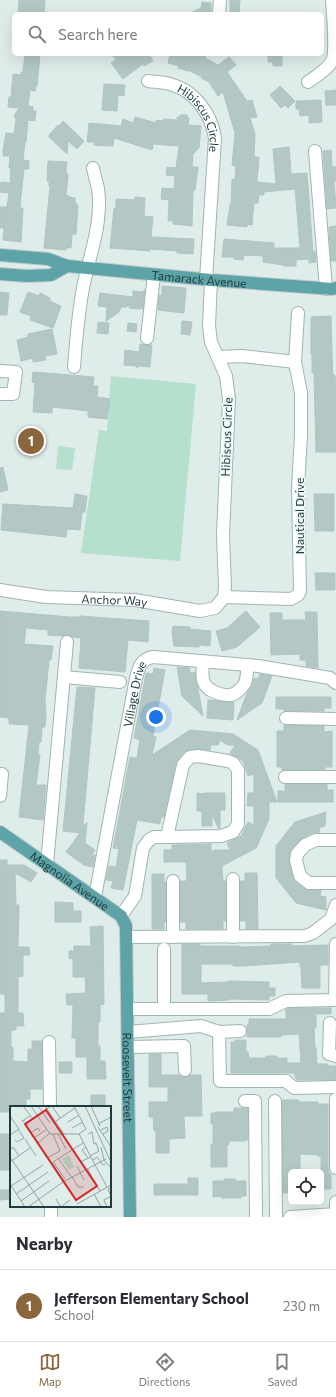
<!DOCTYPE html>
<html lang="en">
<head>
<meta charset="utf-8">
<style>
	:root { --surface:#fff; --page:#f2f2f3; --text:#2b2b33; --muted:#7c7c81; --line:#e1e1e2; --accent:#8a663d }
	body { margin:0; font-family:Commissioner,sans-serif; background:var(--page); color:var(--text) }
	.controls { position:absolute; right:12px; bottom:12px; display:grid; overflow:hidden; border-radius:6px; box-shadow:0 4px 16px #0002 }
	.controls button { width:36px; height:36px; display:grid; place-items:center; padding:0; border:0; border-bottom:1px solid var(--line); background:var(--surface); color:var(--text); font:20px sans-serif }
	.you { position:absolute; left:156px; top:717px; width:14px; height:14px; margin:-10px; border:3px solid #fff; border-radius:50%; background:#1a73e8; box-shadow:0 0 0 6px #1a73e833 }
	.badge { display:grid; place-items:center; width:26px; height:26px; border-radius:50%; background:var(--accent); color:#fff; font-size:13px; font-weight:700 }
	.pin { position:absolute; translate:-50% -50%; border:2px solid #fff; box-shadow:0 1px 4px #0006 }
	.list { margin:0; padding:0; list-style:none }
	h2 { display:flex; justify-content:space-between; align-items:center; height:52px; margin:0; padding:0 16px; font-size:17px }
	h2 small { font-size:13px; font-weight:400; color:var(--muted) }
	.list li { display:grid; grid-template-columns:26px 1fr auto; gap:12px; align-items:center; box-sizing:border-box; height:72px; padding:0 16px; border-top:1px solid var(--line) }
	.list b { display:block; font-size:15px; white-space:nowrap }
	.list p { margin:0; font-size:13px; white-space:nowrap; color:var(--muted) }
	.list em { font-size:13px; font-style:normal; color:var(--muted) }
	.icon { flex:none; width:22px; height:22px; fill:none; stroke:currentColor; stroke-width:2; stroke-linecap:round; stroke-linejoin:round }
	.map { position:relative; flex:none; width:336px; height:1217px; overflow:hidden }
	.search { position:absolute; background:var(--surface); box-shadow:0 4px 16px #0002; left:12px; right:12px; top:12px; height:44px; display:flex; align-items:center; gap:10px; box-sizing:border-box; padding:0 14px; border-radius:6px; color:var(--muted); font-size:15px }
	.sheet { height:124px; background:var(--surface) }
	nav { display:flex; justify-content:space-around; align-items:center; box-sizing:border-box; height:56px; border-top:1px solid var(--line); background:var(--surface); font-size:11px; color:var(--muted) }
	nav a { display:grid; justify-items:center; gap:2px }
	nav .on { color:var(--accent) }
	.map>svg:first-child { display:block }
	.green { fill:#b4e0cd }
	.building { fill:#b3c7c4; stroke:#b0c6c4 }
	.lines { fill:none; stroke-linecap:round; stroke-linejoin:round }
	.minor-casing { stroke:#a1b4b3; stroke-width:14 }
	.major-casing { stroke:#c0c8c9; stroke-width:14 }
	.minor { stroke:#fff; stroke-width:12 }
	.major { stroke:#5da3a7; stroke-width:12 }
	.labels { text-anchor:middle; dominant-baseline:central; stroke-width:3.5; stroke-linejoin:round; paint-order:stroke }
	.street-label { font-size:12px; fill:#1e3c3d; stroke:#eff8f6 }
	.inset-road { fill:none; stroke:#91a6a5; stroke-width:1 }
	.view { fill:#d62828; fill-opacity:0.15; stroke:#d62828; stroke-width:2 }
	.inset-edge { fill:none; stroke:#1e3c3d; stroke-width:2 }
</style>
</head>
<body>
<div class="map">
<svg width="336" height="1217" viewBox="0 0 336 1217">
	<rect width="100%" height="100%" fill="#deecea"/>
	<!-- green -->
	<path class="green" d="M111,376L196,384L180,561L81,553L99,430L107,431Z
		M58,446L75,448L72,470L56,469Z"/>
	<!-- building -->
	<path class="building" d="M19,0H45L44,13L18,14Z
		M230,0H240L239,14H230Z
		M202,2L211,3V14H188L201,8Z
		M25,54H40L37,86H36L35,91L30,90L28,106L33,107V111H36L35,121L28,120L26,142H25L23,160L29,161V169H24L21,197L20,208H23L21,242L3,240L4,228H0V207H7L9,193L0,192V190L1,182L10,183L11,168H9L10,156H3V151L6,133L14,134L16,119L14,116L19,108L8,107L9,97H11L13,74L21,75V72H23Z
		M112,54H149L153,61L144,66L143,64L123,79L111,63L116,60Z
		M170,54H207L205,58L218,65L229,57L236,65L227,72L247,101L252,100L257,117L250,118L255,134L254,157H259L257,182L276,184L273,149L289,147L291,174L307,173L313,252L315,251L316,262L309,263V259L296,260V266H284L283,265L263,262V256L244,255L243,260L234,259V257H222L224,239L274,243V248H300L295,189L264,192V195H259L258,203H254L252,225L247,224V227L227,225L230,205H231L232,179L235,180L236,166L232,165L235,133L223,92L218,96L209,82L201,78L202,77L188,70V71L178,68L179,66L168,63Z
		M268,54H282V66H273V62H268Z
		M104,84L125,85L124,96L118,95L117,111L102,110Z
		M280,86L295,101L288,108L285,105L281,108L270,95Z
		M336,90V105H326L325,91Z
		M321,100L322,122L309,123V115L300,116L299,109H296V101Z
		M180,115H187V118H189L188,125L201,126L199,148L193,154L192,167H198L195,190H193L192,226L173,224V221H168L169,200L161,199L162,188L174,189L175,176L166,175L167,167L176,168L179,146L153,144L152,150L114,138L113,146L94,145L95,142H87L89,123L121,126L123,119L133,123L135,117L156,123V120L163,121L164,119L177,120V117H180Z
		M63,121L84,141L77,149L68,141L67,154L49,137V135L58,125L59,126Z
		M331,150L332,167H336V181H334L336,208L327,209L323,151Z
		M48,161L67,162L66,171L68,176L66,195L69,196V197L75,198V202L78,206L76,234H72L71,248H66V250L44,248L50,186H49V181H47Z
		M135,197L145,198L144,216L153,217L151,237L194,239L193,254L177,253V251L150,249V251L110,248L114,208H116V199L135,200Z
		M336,226V261H331L329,227Z
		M162,286L186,288L184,313L158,310L159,295L162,296Z
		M145,289L143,309L129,308L130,305L126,307H121L119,312L106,321L107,307L98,306L100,293L133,297V291L142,292Z
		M0,292L9,293L7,315H0Z
		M28,292L39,296L40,293L50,298V301L61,306L53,328L30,320L31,316L20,312Z
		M331,316L332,356L333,375H335L336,395V452H316L314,373H312V354H311V317Z
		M182,321L192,322L190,335L181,334Z
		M98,322L109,323L108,334L97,333Z
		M128,323L137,324L136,332L127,331Z
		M52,329L57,354L45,356L46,360L33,362V358L21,361L17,340L28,337V334Z
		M140,344L147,345H152L150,367L139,366L137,368L136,366L124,365L125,350L139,352Z
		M33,372L94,377L93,386H98L97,397L110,399L107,419L88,417V411L52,407V413L33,412L35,383L32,382Z
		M3,467L8,490L0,492V468Z
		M75,494L87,496L85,512H82L80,530L67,529L66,537L1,530L3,504L73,508Z
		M314,494H334V531H315Z
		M315,573H335V590H316Z
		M0,611L70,617H80V616L149,621L148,642L128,640L125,672L79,668L81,638L73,637L68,635L63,636L48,635V630L26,628L24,644L53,646L51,660H49L45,701L46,714L45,727H42L41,742H39L38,755H40L36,785H46L43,820L19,817L29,725L9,724V718L0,717Z
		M246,611L260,627L237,647L222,651L216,631L227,628Z
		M305,612H317L318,668L306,666V660H300V654L271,655L270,613H282V620H306Z
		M173,626L190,627V629L211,631L210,646L199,645V647L174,646L172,632Z
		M177,667L190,668V673L195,672L203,716L182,696Z
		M154,668L165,670L153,736L156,737L152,755L190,730L233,734L258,750L277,802H269V819L256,848L222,866L223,881H226V921H223V929H186V922H180V881H187L186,862H164V850H172V845L211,844V852L215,850H230L227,843L241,836L248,822L254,825V806H247L248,793H254V774L248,776L243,761L230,753L235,745H228L220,740L218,745H211L210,750L195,749L184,752L176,763L164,817H161L160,824L137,820L123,890L111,888L113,881L106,880L109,866L116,867L119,849L113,848L118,822L130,757L137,758L140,740L134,738L146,673L153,674Z
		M260,674L272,676L262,703L237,720L247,693L252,686L254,678L258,679Z
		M77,687L95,688L83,825H85L87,822L85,843L95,850L92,855H95L93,867L84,865L66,852L80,833L63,831Z
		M276,697H331V708H324V711H284V709H276Z
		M208,700L234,702L233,720L207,718Z
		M284,725L324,726V732L332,731V767H325V770H282V767H277V731H284Z
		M285,784H327V790H333V802H278V791H285Z
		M197,793L204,794V793H225V810H220V828L219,829L212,815V826H202V811H197Z
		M326,812L325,826L319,828L320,832L313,833L300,840L291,849L289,859L293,878L295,882L305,889L321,890L320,896L326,897V910L296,903L276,878V846L295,822Z
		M0,860H7V865H24L37,873L31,882L15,873L16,905H19L18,947H29L30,955H23V976L18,977V1013H23L24,1026H16V1030H11V1047H13V1061L28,1062V1049H32V1041H42V1089H30V1099H26V1107H11V1112H0V1013H5V994H0Z
		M245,873H257L258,929H246V921H240V881H245Z
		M152,874H164V882H166V922H164V929H152Z
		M55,902L73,903V911H81V922H55Z
		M103,926L104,1004L100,1005V1022H98V1046H100V1061H105L106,1079H87V1057H76V1038H72L73,1005H67L66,994L86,993L85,977H73V958L69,959V951H74V946H91L90,927Z
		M182,944H200V946H239V947L271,946V944H292V946L328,945V965H320V988H302L301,967H300V962L244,966H233V964H201V983L228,982V981L269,982V988H275V996H269V1000L229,999V1000L208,1001V994H182Z
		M288,1008H331V1014H316V1028H314L315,1048H316L317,1064H328V1066H336V1080H297L296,1078L295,1077V1073H231V1042H235V1040H246V1052H248L249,1058H266V1056H277V1058H287V1063H301L299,1034L281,1035V1037H247V1025L249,1024V1019H286V1009Z
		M149,1054H161V1075H180L185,1077L190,1075H201L202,1116H184L185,1138L169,1139V1153H156V1131H154L153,1117H149V1102H168V1087H149Z
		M59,1062H72V1073H59Z
		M91,1095H105V1107H91Z
		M282,1100H299V1102H318V1104H328V1168L329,1174H331V1189H321V1156H318V1155L300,1154V1172H291V1193H283Z
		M234,1108H248V1140H245V1141H229V1145H227V1167H211V1144H213V1124H211V1113H215V1112H234Z
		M0,1134H11V1153H9V1170H0Z
		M188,1178H198V1195H154V1184H188Z
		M224,1179H235L236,1181H246V1196H241V1198H221V1196L213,1197V1181H224Z
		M0,1190H11V1199L0,1200Z"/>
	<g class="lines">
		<!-- minor casing -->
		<g class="minor-casing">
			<g id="minor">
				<path d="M219,14L220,0"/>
				<path id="s1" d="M148,81C155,82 163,82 170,84C195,91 211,113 215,138L206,280"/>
				<path d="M308,82C316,76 329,69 333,59C336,47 333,14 332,0"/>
				<path d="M315,151L326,289"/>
				<path d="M211,280L209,326L211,342L226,376L229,399L223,535L225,587L224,597"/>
				<path d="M147,338L154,275"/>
				<path d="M219,357L242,356L295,362"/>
				<path d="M74,367C76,341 78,314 83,288C89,256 103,223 98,189C97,182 94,175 93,168"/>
				<path d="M0,371L16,372L13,394H0"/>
				<path id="s2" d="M0,590L46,597L135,600L200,611L215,608L224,597"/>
				<path d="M224,597L291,599L298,595L300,591L298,488L301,435V393L295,362L298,313"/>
				<path d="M203,661C203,668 201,676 204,683C208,691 221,696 231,695C236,694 242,688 245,683C247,678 247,670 248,665"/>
				<path d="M64,677L120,682"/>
				<path d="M286,718L336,719"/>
				<path d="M198,756L228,761L233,763L238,770V824L233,832L221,836L167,837L183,765L190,757Z"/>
				<path d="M285,777H336"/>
				<path d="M0,796L2,774"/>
				<path d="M336,840H316L305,845L297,854L296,860L300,876L309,883H336"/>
				<path d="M47,864L67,642"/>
				<path d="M173,881V937"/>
				<path id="s3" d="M95,897L136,678C139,667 141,659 153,657L258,666L330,678L336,683"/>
				<path d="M121,916L135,896L143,848L149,840L154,837H167"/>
				<path d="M127,937L305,936L313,933L331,919L336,905"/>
				<path d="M233,937V879"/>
				<path d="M127,1009H269L286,1001L335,1000L336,944"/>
				<path d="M164,1009V949"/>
				<path d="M330,1023L329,1054L336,1056"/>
				<path d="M128,1032L201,1026L219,1032L240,1031"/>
				<path d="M219,1032L220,1081H286L294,1088L336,1087"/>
				<path d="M49,1042L50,1107"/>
				<path d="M128,1047L184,1046L185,1070"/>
				<path d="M336,1099V1168"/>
				<path d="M245,1101H255L256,1217"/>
				<path d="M275,1101L276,1217"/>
				<path d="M51,1206V1217"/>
				<path d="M290,1217L336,1214V1202"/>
			</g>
		</g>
		<!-- major casing -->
		<g class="major-casing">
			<g id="major">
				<path id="s4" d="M0,255L48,259L67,266L211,280L319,288L332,289L336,288"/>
				<path d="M0,274L27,276L51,275L67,266"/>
				<path id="s5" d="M0,832L121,916L126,926L130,1217"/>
			</g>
		</g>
		<!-- minor -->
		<use href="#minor" class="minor"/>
		<!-- major -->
		<use href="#major" class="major"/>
	</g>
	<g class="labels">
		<!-- street labels -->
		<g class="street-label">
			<text stroke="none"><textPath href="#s1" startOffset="71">Hibiscus Circle</textPath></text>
			<text stroke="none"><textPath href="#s4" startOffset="201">Tamarack Avenue</textPath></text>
			<text transform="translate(226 437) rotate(-88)">Hibiscus Circle</text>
			<text transform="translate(299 516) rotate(-90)">Nautical Drive</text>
			<text stroke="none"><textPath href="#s2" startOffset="115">Anchor Way</textPath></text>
			<text stroke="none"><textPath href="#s3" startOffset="207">Village Drive</textPath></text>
			<text stroke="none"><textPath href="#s5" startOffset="85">Magnolia Avenue</textPath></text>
			<text stroke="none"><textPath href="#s5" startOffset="310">Roosevelt Street</textPath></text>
		</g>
	</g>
	<!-- overview -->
	<g transform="translate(10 1106)">
		<rect width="101" height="101" fill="#deecea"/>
		<path d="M59,49L64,61L59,64L52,53Z" fill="#b4e0cd"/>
		<path class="inset-road" d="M13,0L23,13M21,0L40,28H69L76,23L64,0M28,0L40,17M35,0L54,28M42,0L50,12M75,0L101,56M81,0L90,20M15,15H12L20,10M46,15L65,2M58,16L69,9M88,18L101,11M88,21L101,41M62,22L73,16M91,24L97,21L98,25L93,28M20,26L15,19L41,0M40,27L28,37L37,52L50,45L43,28M48,28L56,43M69,28L85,59M78,28L82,26L84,38L86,37L89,45L80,50M0,29L9,23L0,10M23,30L20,27L28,22L30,25M15,33L26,50M5,34L7,36L14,32L8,23M26,35L24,32L37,23M76,41L72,44L78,52M91,41L94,54L101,62M1,43L3,41L9,50M0,51L34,101M48,52L62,72M83,54L87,51L93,59L95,58M0,56L20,42M72,57L70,56L81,51M85,59L97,81M67,60L74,74M77,62L90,85M62,71L68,81H74M55,73L43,56L73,37M0,78L15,101M1,80L33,59M6,88L38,66M84,88L91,101M46,93L51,101L60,94M11,95L39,75M67,98L101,79M18,101L53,76L96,53M97,101L94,94L101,90L98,83L101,81"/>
		<path class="view" d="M36,4L87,80L66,94L15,18Z"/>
		<rect width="101" height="101" class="inset-edge"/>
	</g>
</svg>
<div class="controls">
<button><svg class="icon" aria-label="locate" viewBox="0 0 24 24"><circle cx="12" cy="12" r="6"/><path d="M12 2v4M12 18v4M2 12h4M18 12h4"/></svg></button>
</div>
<div class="you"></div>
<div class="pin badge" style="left:31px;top:441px">1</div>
<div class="search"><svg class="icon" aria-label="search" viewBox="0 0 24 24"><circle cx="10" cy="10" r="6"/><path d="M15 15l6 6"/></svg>Search here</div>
</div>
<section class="sheet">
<h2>Nearby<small></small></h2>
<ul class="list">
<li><span class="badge">1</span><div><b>Jefferson Elementary School</b><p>School</p></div><em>230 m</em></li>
</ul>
</section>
<nav>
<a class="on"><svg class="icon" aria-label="map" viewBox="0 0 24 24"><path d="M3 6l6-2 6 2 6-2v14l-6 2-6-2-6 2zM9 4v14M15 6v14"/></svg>Map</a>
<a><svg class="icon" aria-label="directions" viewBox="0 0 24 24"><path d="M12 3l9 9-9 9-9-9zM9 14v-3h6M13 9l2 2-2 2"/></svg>Directions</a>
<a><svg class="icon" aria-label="saved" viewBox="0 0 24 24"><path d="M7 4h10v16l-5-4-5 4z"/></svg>Saved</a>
</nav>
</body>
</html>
